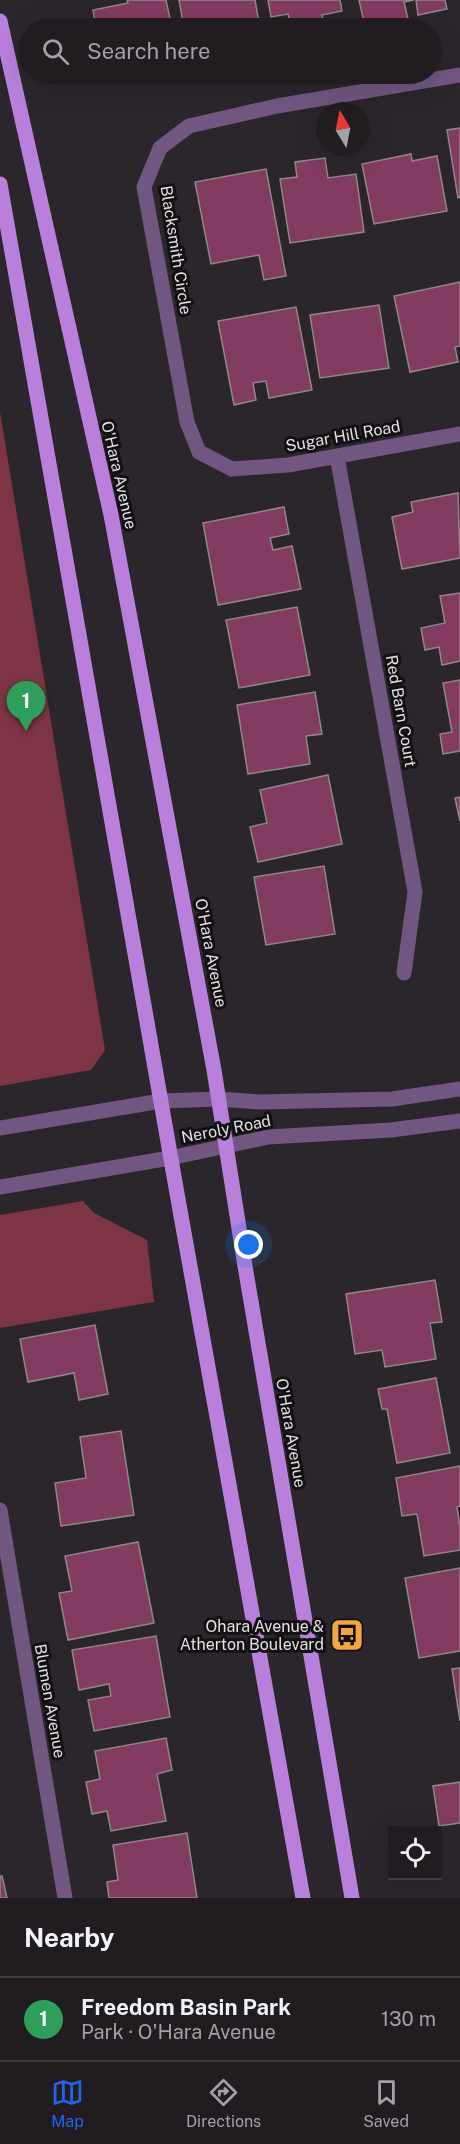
<!DOCTYPE html>
<html lang="en">
<head>
<meta charset="utf-8">
<style>
	:root { --surface:#201c20; --page:#2d292d; --text:#f1f3f6; --muted:#a2a1a5; --line:#3d3a3e; --accent:#2563eb }
	body { margin:0; font-family:"Public Sans",sans-serif; background:var(--page); color:var(--text) }
	.controls { position:absolute; right:18px; bottom:18px; display:grid; overflow:hidden; border-radius:0px; box-shadow:0 6px 24px #0002 }
	.controls button { width:54px; height:54px; display:grid; place-items:center; padding:0; border:0; border-bottom:2px solid var(--line); background:var(--surface); color:var(--text); font:30px sans-serif }
	.compass { position:absolute; left:316px; top:102px; width:54px; height:54px; border-radius:50%; background:var(--surface); box-shadow:0 6px 24px #0002; rotate:350deg }
	.you { position:absolute; left:249px; top:1245px; width:21px; height:21px; margin:-15px; border:4px solid #fff; border-radius:50%; background:#1a73e8; box-shadow:0 0 0 9px #1a73e833 }
	.badge { display:grid; place-items:center; width:39px; height:39px; border-radius:50%; background:var(--accent); color:#fff; font-size:20px; font-weight:700 }
	.pin { position:absolute; translate:-50% -50px; filter:drop-shadow(0 2px 3px #0008) }
	.pin::after { content:''; position:absolute; top:32px; width:21px; height:18px; background:inherit; clip-path:polygon(0 0,100% 0,50% 100%) }
	.list { margin:0; padding:0; list-style:none }
	h2 { display:flex; justify-content:space-between; align-items:center; height:78px; margin:0; padding:0 24px; font-size:26px }
	h2 small { font-size:20px; font-weight:400; color:var(--muted) }
	.list li { display:grid; grid-template-columns:39px 1fr auto; gap:18px; align-items:center; box-sizing:border-box; height:84px; padding:0 24px; border-top:2px solid var(--line) }
	.list b { display:block; font-size:22px; white-space:nowrap }
	.list p { margin:0; font-size:20px; white-space:nowrap; color:var(--muted) }
	.list em { font-size:20px; font-style:normal; color:var(--muted) }
	.icon { flex:none; width:33px; height:33px; fill:none; stroke:currentColor; stroke-width:2; stroke-linecap:round; stroke-linejoin:round }
	.map { position:relative; flex:none; width:460px; height:1898px; overflow:hidden }
	.search { position:absolute; background:var(--surface); box-shadow:0 6px 24px #0002; left:18px; right:18px; top:18px; height:66px; display:flex; align-items:center; gap:15px; box-sizing:border-box; padding:0 21px; border-radius:33px; color:var(--muted); font-size:22px }
	.sheet { height:162px; background:var(--surface) }
	nav { display:flex; justify-content:space-around; align-items:center; box-sizing:border-box; height:84px; border-top:2px solid var(--line); background:var(--surface); font-size:16px; color:var(--muted) }
	nav a { display:grid; justify-items:center; gap:3px }
	nav .on { color:var(--accent) }
	.map>svg:first-child { display:block }
	.green { fill:#7e3543 }
	.building { fill:#823c5f; stroke:#8f878a; stroke-width:1.5 }
	.lines { fill:none; stroke-linecap:round; stroke-linejoin:round }
	.minor { stroke:#705681; stroke-width:15 }
	.major { stroke:#b880db; stroke-width:15 }
	.labels { text-anchor:middle; dominant-baseline:central; stroke-width:6; stroke-linejoin:round; paint-order:stroke }
	.street-label { font-size:16px; fill:#e4e0e3; stroke:#121012 }
	.poi-label { font-size:16px; fill:#e4e0e3; stroke:#121012; text-anchor:end }
</style>
</head>
<body>
<div class="map">
<svg width="460" height="1898" viewBox="0 0 460 1898">
	<rect width="100%" height="100%" fill="#2b262b"/>
	<!-- green -->
	<path class="green" d="M0,412L105,1050L91,1070L0,1086Z
		M83,1201L94,1213L147,1240L154,1302L0,1328V1215Z"/>
	<!-- building -->
	<path class="building" d="M127,0H166L172,28H96L93,10L128,3Z
		M179,0H255L260,28H184Z
		M268,0H340L342,11L322,15L325,28H291L288,14L271,17Z
		M359,0H414L404,2L408,19L365,27Z
		M416,0H445L447,9L418,15Z
		M460,128V197L458,198L447,130Z
		M411,154L412,161L437,156L447,211L374,224L362,164Z
		M325,158L328,178L356,174L364,232L290,243L280,179L297,177L295,162Z
		M266,169L286,276L264,280L259,255L211,264L195,182Z
		M460,282V346L455,347L458,362L410,372L394,296Z
		M379,305L389,368L320,378L310,315Z
		M296,307L312,390L269,398L266,381L253,383L256,400L234,405L218,321Z
		M458,493L460,558L402,569L392,517L413,512L411,502Z
		M284,507L289,534L270,538L273,550L292,546L301,589L218,605L203,523Z
		M460,593V661L442,665L439,647L425,650L421,628L445,623L440,596Z
		M297,607L310,675L239,688L226,620Z
		M460,680V751L443,754L440,734L452,732L443,683Z
		M315,692L322,734L306,736L310,764L248,774L237,705Z
		M328,775L342,844L258,862L250,827L267,823L260,790Z
		M460,797V821L455,798Z
		M324,866L335,934L266,945L254,877Z
		M435,1280L442,1322L430,1323L436,1359L385,1367L382,1350L355,1354L346,1294Z
		M95,1325L108,1394L79,1400L74,1373L28,1382L20,1339Z
		M436,1378L450,1453L397,1463L387,1409H382L378,1389Z
		M121,1431L134,1515L61,1526L55,1483L86,1478L80,1437Z
		M460,1466V1506L457,1507L460,1527V1550L424,1556L417,1514L402,1516L396,1478Z
		M138,1542L154,1623L68,1640L59,1593L72,1591L65,1556Z
		M460,1568V1651L419,1658L405,1578Z
		M156,1636L170,1717L94,1731L88,1700L111,1696L109,1684L79,1690L72,1650Z
		M460,1668V1721L452,1669Z
		M166,1738L172,1770L157,1774L166,1821L111,1831L107,1811L92,1814L86,1782L100,1779L95,1751Z
		M460,1782V1823L439,1826L433,1786Z
		M187,1833L197,1898H109L107,1882L118,1880L113,1845Z
		M0,1876H2L7,1898H0Z"/>
	<g class="lines">
		<!-- minor -->
		<path class="minor" d="M460,75L277,106L189,126L160,148L144,187L187,422L199,452L232,469L288,465L460,434
			M337,456L415,892L404,973
			M0,1128L161,1101L218,1099L259,1102L392,1099L460,1089
			M0,1187L170,1158L268,1137L391,1130L460,1121
			M0,1510L65,1898"/>
		<!-- major -->
		<path class="major" d="M0,21L111,515L214,1070L245,1266L352,1898
			M0,184L178,1199L303,1898"/>
	</g>
	<!-- icons -->
	<defs>
		<g id="bus-square" transform="scale(1.725)"><rect x="-9" y="-9" width="18" height="18" rx="4" fill="#f2a541" stroke="#121012"/><path d="M-5-6H5V4H4V6H2V4H-2V6H-4V4H-5ZM-3.5-4V0h7V-4ZM-3.5 1.2v1.5H-2V1.2ZM2 1.2v1.5H3.5V1.2Z" fill="#111"/></g>
	</defs>
	<g fill-rule="evenodd">
		<use href="#bus-square" x="347" y="1635"/>
	</g>
	<g class="labels">
		<!-- street labels -->
		<g class="street-label">
			<text transform="translate(176 250) rotate(81)">Blacksmith Circle</text>
			<text transform="translate(343 436) rotate(-10)">Sugar Hill Road</text>
			<text transform="translate(119 475) rotate(77)">O'Hara Avenue</text>
			<text transform="translate(401 711) rotate(80)">Red Barn Court</text>
			<text transform="translate(211 953) rotate(79)">O'Hara Avenue</text>
			<text transform="translate(226 1129) rotate(-11)">Neroly Road</text>
			<text transform="translate(291 1433) rotate(80)">O'Hara Avenue</text>
			<text transform="translate(50 1701) rotate(80)">Blumen Avenue</text>
		</g>
		<!-- poi labels -->
		<g class="poi-label">
			<text x="324" y="1626">Ohara Avenue &amp;<tspan x="324" dy="18">Atherton Boulevard</tspan></text>
		</g>
	</g>
</svg>
<div class="controls">
<button><svg class="icon" aria-label="locate" viewBox="0 0 24 24"><circle cx="12" cy="12" r="6"/><path d="M12 2v4M12 18v4M2 12h4M18 12h4"/></svg></button>
</div>
<svg class="compass" viewBox="-18 -18 36 36"><path d="M0-13l5 13h-10z" fill="#e53935"/><path d="M0 13l5-13h-10z" fill="#a2a1a5"/></svg>
<div class="you"></div>
<div class="pin badge" style="left:26px;top:731px;background:#2e9e5b">1</div>
<div class="search"><svg class="icon" aria-label="search" viewBox="0 0 24 24"><circle cx="10" cy="10" r="6"/><path d="M15 15l6 6"/></svg>Search here</div>
</div>
<section class="sheet">
<h2>Nearby<small></small></h2>
<ul class="list">
<li><span class="badge" style="background:#2e9e5b">1</span><div><b>Freedom Basin Park</b><p>Park · O'Hara Avenue</p></div><em>130 m</em></li>
</ul>
</section>
<nav>
<a class="on"><svg class="icon" aria-label="map" viewBox="0 0 24 24"><path d="M3 6l6-2 6 2 6-2v14l-6 2-6-2-6 2zM9 4v14M15 6v14"/></svg>Map</a>
<a><svg class="icon" aria-label="directions" viewBox="0 0 24 24"><path d="M12 3l9 9-9 9-9-9zM9 14v-3h6M13 9l2 2-2 2"/></svg>Directions</a>
<a><svg class="icon" aria-label="saved" viewBox="0 0 24 24"><path d="M7 4h10v16l-5-4-5 4z"/></svg>Saved</a>
</nav>
</body>
</html>
